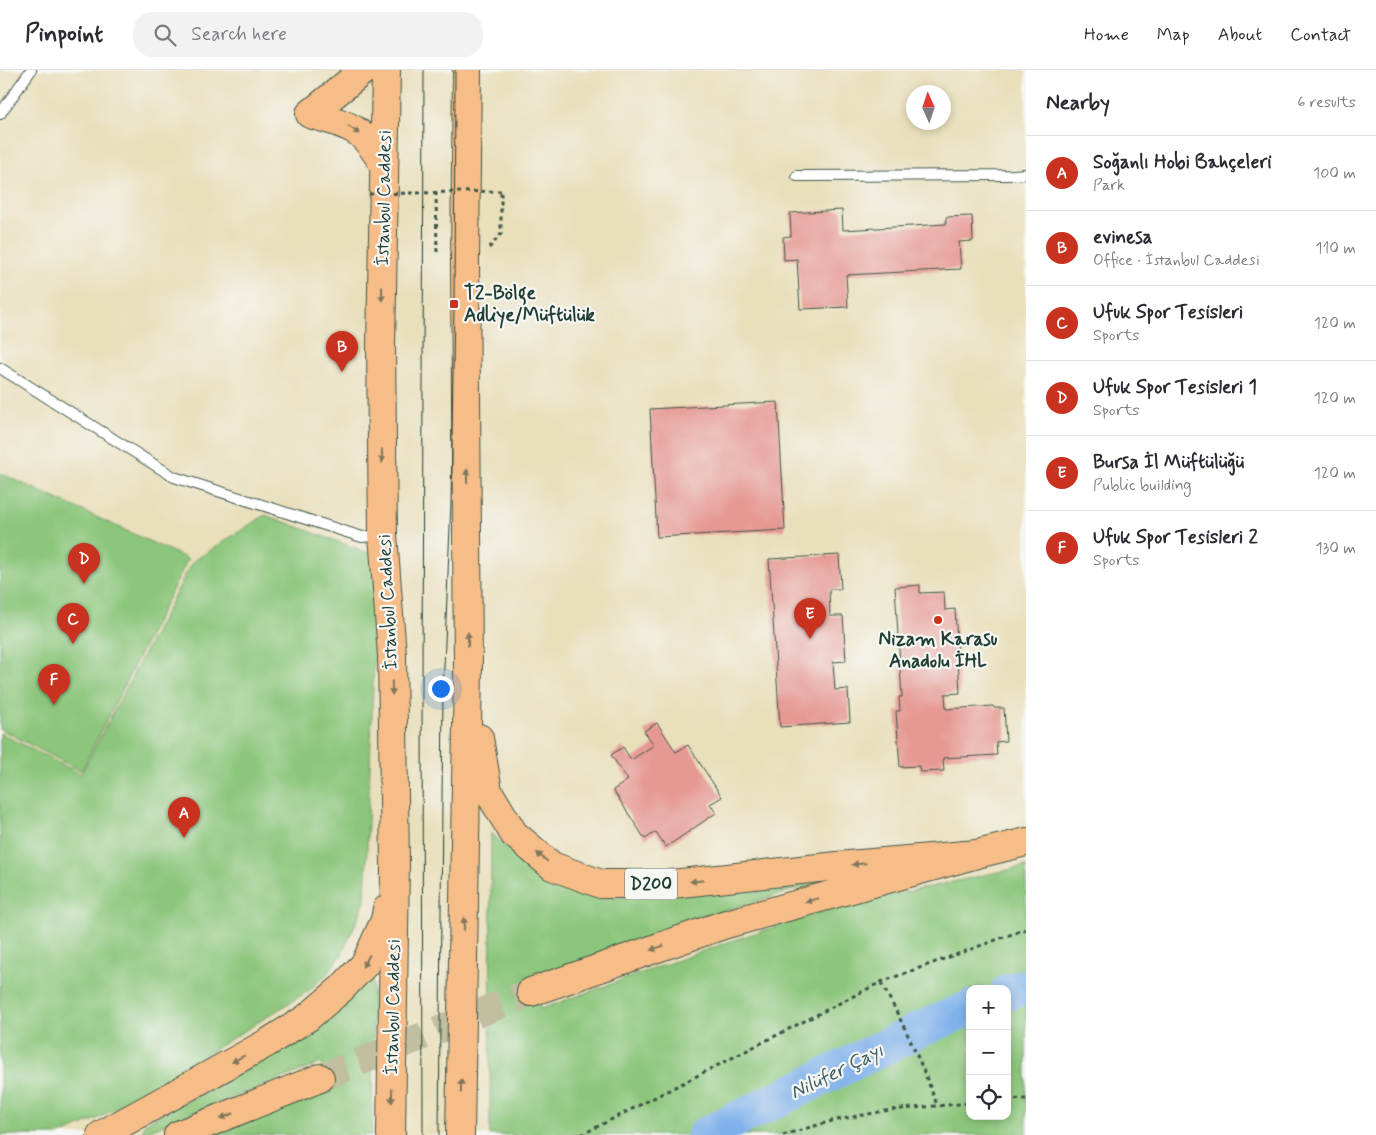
<!DOCTYPE html>
<html lang="en">
<head>
<meta charset="utf-8">
<style>
	:root { --surface:#fff; --page:#f2f2f3; --text:#2b2b33; --muted:#7c7c81; --line:#e1e1e2; --accent:#c8321e }
	body { margin:0; font-family:Mynerve,sans-serif; background:var(--page); color:var(--text) }
	.controls { position:absolute; right:15px; bottom:15px; display:grid; overflow:hidden; border-radius:10px; box-shadow:0 2px 8px #0003 }
	.controls button { width:45px; height:45px; display:grid; place-items:center; padding:0; border:0; border-bottom:1px solid var(--line); background:var(--surface); color:var(--text); font:25px sans-serif }
	.compass { position:absolute; left:906px; top:15px; width:45px; height:45px; border-radius:50%; background:var(--surface); box-shadow:0 2px 8px #0003; rotate:357deg }
	.you { position:absolute; left:440px; top:618px; width:18px; height:18px; margin:-12px; border:4px solid #fff; border-radius:50%; background:#1a73e8; box-shadow:0 0 0 8px #1a73e833 }
	.badge { display:grid; place-items:center; width:32px; height:32px; border-radius:50%; background:var(--accent); color:#fff; font-size:16px; font-weight:700 }
	.pin { position:absolute; translate:-50% -41px; filter:drop-shadow(0 1px 2px #0008) }
	.pin::after { content:''; position:absolute; top:26px; width:18px; height:15px; background:inherit; clip-path:polygon(0 0,100% 0,50% 100%) }
	.list { margin:0; padding:0; list-style:none }
	h2 { display:flex; justify-content:space-between; align-items:center; height:65px; margin:0; padding:0 20px; font-size:21px }
	h2 small { font-size:16px; font-weight:400; color:var(--muted) }
	.list li { display:grid; grid-template-columns:32px 1fr auto; gap:15px; align-items:center; box-sizing:border-box; height:75px; padding:0 20px; border-top:1px solid var(--line) }
	.list b { display:block; font-size:19px; white-space:nowrap }
	.list p { margin:0; font-size:16px; white-space:nowrap; color:var(--muted) }
	.list em { font-size:16px; font-style:normal; color:var(--muted) }
	.icon { flex:none; width:28px; height:28px; fill:none; stroke:currentColor; stroke-width:2; stroke-linecap:round; stroke-linejoin:round }
	.map { position:relative; flex:none; width:1026px; height:1065px; overflow:hidden }
	header { display:flex; align-items:center; gap:30px; box-sizing:border-box; height:70px; padding:0 25px; background:var(--surface); border-bottom:1px solid var(--line) }
	header strong { font-size:24px }
	nav { display:flex; gap:28px; margin-inline-start:auto; font-size:18px }
	.search { width:350px; height:45px; background:var(--page); display:flex; align-items:center; gap:12px; box-sizing:border-box; padding:0 18px; border-radius:20px; color:var(--muted); font-size:19px }
	main { display:flex }
	aside { flex:1; background:var(--surface) }
	.map>svg:first-child { display:block }
	.green { fill:#8cc67b; stroke:#568258; fill-rule:evenodd }
	.lines { fill:none; stroke-linecap:round; stroke-linejoin:round }
	.river { stroke:#7fb1eb; stroke-width:36 }
	.building { fill:#e69993 }
	.primary-tunnel { stroke:#c1bfa0; stroke-width:28; stroke-dasharray:28 14; stroke-linecap:butt }
	.service-casing { stroke:#3d5548; stroke-width:12 }
	.primary-casing { stroke:#3d5548; stroke-width:30 }
	.trunk-casing { stroke:#3d5548; stroke-width:30 }
	.path { stroke:#3d5548; stroke-width:3; stroke-dasharray:4 4; stroke-linecap:butt }
	.service { stroke:#fff; stroke-width:10 }
	.primary { stroke:#f7bd88; stroke-width:28 }
	.trunk { stroke:#f7bd88; stroke-width:28 }
	.tram { stroke:#1f3d34; stroke-width:1 }
	.path-bridge { stroke:#3d5548; stroke-width:3; stroke-dasharray:4 4; stroke-linecap:butt }
	.oneway { fill:#80775a }
	.poi-dot { fill:#c8321e; stroke:#f6f6f2; stroke-width:2 }
	.labels { text-anchor:middle; dominant-baseline:central; stroke-width:4.5; stroke-linejoin:round; paint-order:stroke }
	.shield { fill:#f6f6f2; stroke:#60746d; stroke-width:1 }
	.shield-label { font-size:18px; font-weight:bold; fill:#1f3d34 }
	.street-label { font-size:19px; fill:#1f3d34; stroke:#f6f6f2 }
	.poi-label { font-size:19px; font-weight:bold; fill:#1f3d34; stroke:#f6f6f2; text-anchor:start }
	.water-label { font-size:20px; font-style:italic; fill:#375a62; stroke:#f6f6f2 }
</style>
</head>
<body>
<header>
<strong>Pinpoint</strong>
<div class="search"><svg class="icon" aria-label="search" viewBox="0 0 24 24"><circle cx="10" cy="10" r="6"/><path d="M15 15l6 6"/></svg>Search here</div>
<nav><a>Home</a><a>Map</a><a>About</a><a>Contact</a></nav>
</header>
<main>
<div class="map">
<svg width="1026" height="1065" viewBox="0 0 1026 1065">
	<rect width="100%" height="100%" fill="#f6f6f2"/>
	<filter id="ink" filterUnits="userSpaceOnUse"><feTurbulence type="fractalNoise" baseFrequency=".02" numOctaves="2"/><feDisplacementMap in="SourceGraphic" scale="10" xChannelSelector="R" yChannelSelector="G"/><feConvolveMatrix kernelMatrix="1 2 1 2 8 2 1 2 1" color-interpolation-filters="sRGB"/></filter>
	<filter id="wash" filterUnits="userSpaceOnUse"><feTurbulence type="fractalNoise" baseFrequency=".0096" numOctaves="4" result="noise"/><feDisplacementMap in="SourceGraphic" scale="20" xChannelSelector="R" yChannelSelector="G"/><feGaussianBlur stdDeviation="1.12" result="paint"/><feColorMatrix in="noise" values="0 0 0 0 0 0 0 0 0 0 0 0 0 0 0 0 0 1.4 0 .05"/><feComposite in="paint" operator="in"/></filter>
	<g filter="url(#wash)">
		<rect width="100%" height="100%" fill="#e9dfbb"/>
		<!-- green -->
		<path class="green" d="M0,403L188,489L81,701L0,659Z
			M265,445L375,485L374,589L365,832L341,886L327,904L310,920L175,1004L99,1048L60,1065H0V663L81,704L192,492Z
			M491,762L514,785L558,816L602,829L830,809L711,845L527,911L541,939L731,871L837,837L1026,796V1065H490ZM970,919H1007V1046H970Z
			M373,907L372,1065H211L331,1021L321,993L142,1063L145,1053C225,1012 307,972 373,907Z"/>
		<g class="lines">
			<!-- river -->
			<path class="river" d="M1007,923L1026,916
				M705,1065L919,960L970,938"/>
		</g>
		<g id="blocks">
			<!-- building -->
			<path class="building" d="M842,140L843,160L946,154V147L972,146L973,171L959,172L961,199L846,205L848,237L800,239L797,189L784,190L783,167L791,166L790,143Z
				M778,332L785,460L657,467L650,339Z
				M839,485L841,519H829L830,546H843L846,591L833,592L835,620L848,619L850,652L780,657L769,489Z
				M920,515V523L944,522L945,540L955,539L960,623L945,624L946,639L993,636L994,638H1004L1006,671L996,672L997,685L943,688L944,701L920,702L919,696L900,697L896,641H900L899,627H902L895,517Z
				M657,653L676,682L688,675L722,727L710,734L716,743L666,777L656,762L645,769L613,720L628,710L611,685L623,677L631,690L654,675L644,661Z"/>
		</g>
	</g>
	<g filter="url(#ink)">
		<use href="#blocks" fill-opacity="0" stroke="#3d5548" stroke-width="1"/>
		<g class="lines">
			<!-- primary-tunnel -->
			<path class="primary-tunnel" d="M320,1008L531,922"/>
			<!-- service casing -->
			<g class="service-casing">
				<path id="service" d="M0,44L31,0
					M797,106L1013,105L1026,104
					M0,298L174,407L362,467L381,465"/>
			</g>
			<!-- primary casing -->
			<g class="primary-casing">
				<path id="primary" d="M531,922L723,855L977,784L1026,772
					M178,1065L320,1008"/>
			</g>
			<!-- trunk casing -->
			<g class="trunk-casing">
				<path id="trunk" d="M386,0L381,276L383,465L392,585L395,795L391,1065
					M310,44C351,56 361,56 384,95
					M310,44L364,0
					M479,668L488,721L514,764L552,796L601,814H672L837,796L977,784
					M101,1065L267,973L307,948L341,919L365,894L385,850L387,839
					M460,1065L468,598L465,191L467,0"/>
			</g>
			<!-- path -->
			<path class="path" d="M436,122L437,183
				M489,178L501,164V121
				M881,913C903,952 921,992 937,1035
				M1007,1030L1026,1029
				M581,1065L881,912L1026,859
				M783,1065L832,1051L890,1040L970,1033"/>
			<!-- service -->
			<use href="#service" class="service"/>
			<!-- primary -->
			<use href="#primary" class="primary"/>
			<!-- trunk -->
			<use href="#trunk" class="trunk"/>
			<!-- tram -->
			<path class="tram" d="M423,1065L422,624L424,0
				M439,1065L443,620L451,433L454,234L455,0"/>
			<!-- path-bridge -->
			<path class="path-bridge" d="M369,124L501,121"/>
		</g>
		<!-- one-way arrows -->
		<defs><path id="oneway-solid" d="M-6-.8H1V-3.2L6.5 0L1 3.2V.8H-6Z" transform="scale(1.25)"/></defs>
		<g class="oneway">
			<use href="#oneway-solid" transform="translate(354 60) rotate(32)"/>
			<use href="#oneway-solid" transform="translate(382 224) rotate(91)"/>
			<use href="#oneway-solid" transform="translate(382 386) rotate(89)"/>
			<use href="#oneway-solid" transform="translate(467 406) rotate(-90)"/>
			<use href="#oneway-solid" transform="translate(468 569) rotate(-90)"/>
			<use href="#oneway-solid" transform="translate(392 618) rotate(89)"/>
			<use href="#oneway-solid" transform="translate(542 787) rotate(-140)"/>
			<use href="#oneway-solid" transform="translate(859 794) rotate(175)"/>
			<use href="#oneway-solid" transform="translate(697 811) rotate(174)"/>
			<use href="#oneway-solid" transform="translate(812 830) rotate(164)"/>
			<use href="#oneway-solid" transform="translate(464 854) rotate(-89)"/>
			<use href="#oneway-solid" transform="translate(657 878) rotate(161)"/>
			<use href="#oneway-solid" transform="translate(366 891) rotate(121)"/>
			<use href="#oneway-solid" transform="translate(238 989) rotate(151)"/>
			<use href="#oneway-solid" transform="translate(461 1016) rotate(-89)"/>
			<use href="#oneway-solid" transform="translate(392 1026) rotate(91)"/>
			<use href="#oneway-solid" transform="translate(227 1046) rotate(158)"/>
		</g>
	</g>
	<!-- markers -->
	<g class="poi-dot">
		<rect x="449" y="229" width="10" height="10" rx="2.5"/>
		<circle cx="938" cy="550" r="5"/>
	</g>
	<g class="labels">
		<!-- shield labels -->
		<rect class="shield" x="625" y="798.5" width="52" height="31" rx="4"/>
		<g class="shield-label">
			<text x="651" y="814">D200</text>
		</g>
		<!-- street labels -->
		<g class="street-label">
			<text transform="translate(384 128) rotate(-89)">İstanbul Caddesi</text>
			<text transform="translate(388 532) rotate(-93)">İstanbul Caddesi</text>
			<text transform="translate(393 937) rotate(-89)">İstanbul Caddesi</text>
		</g>
		<!-- poi labels -->
		<g class="poi-label">
			<text x="464" y="223">T2-Bölge<tspan x="464" dy="22">Adliye/Müftülük</tspan></text>
			<text x="938" y="569" text-anchor="middle">Nizam Karasu<tspan x="938" dy="22">Anadolu İHL</tspan></text>
		</g>
		<!-- water labels -->
		<g class="water-label">
			<text transform="translate(837 1002) rotate(-26)">Nilüfer Çayı</text>
		</g>
	</g>
</svg>
<div class="controls">
<button>+</button>
<button>−</button>
<button><svg class="icon" aria-label="locate" viewBox="0 0 24 24"><circle cx="12" cy="12" r="6"/><path d="M12 2v4M12 18v4M2 12h4M18 12h4"/></svg></button>
</div>
<svg class="compass" viewBox="-18 -18 36 36"><path d="M0-13l5 13h-10z" fill="#e53935"/><path d="M0 13l5-13h-10z" fill="#7c7c81"/></svg>
<div class="you"></div>
<div class="pin badge" style="left:184px;top:768px">A</div>
<div class="pin badge" style="left:342px;top:302px">B</div>
<div class="pin badge" style="left:73px;top:574px">C</div>
<div class="pin badge" style="left:84px;top:514px">D</div>
<div class="pin badge" style="left:810px;top:569px">E</div>
<div class="pin badge" style="left:54px;top:635px">F</div>
</div>
<aside>
<h2>Nearby<small>6 results</small></h2>
<ul class="list">
<li><span class="badge">A</span><div><b>Soğanlı Hobi Bahçeleri</b><p>Park</p></div><em>100 m</em></li>
<li><span class="badge">B</span><div><b>evinesa</b><p>Office · İstanbul Caddesi</p></div><em>110 m</em></li>
<li><span class="badge">C</span><div><b>Ufuk Spor Tesisleri</b><p>Sports</p></div><em>120 m</em></li>
<li><span class="badge">D</span><div><b>Ufuk Spor Tesisleri 1</b><p>Sports</p></div><em>120 m</em></li>
<li><span class="badge">E</span><div><b>Bursa İl Müftülüğü</b><p>Public building</p></div><em>120 m</em></li>
<li><span class="badge">F</span><div><b>Ufuk Spor Tesisleri 2</b><p>Sports</p></div><em>130 m</em></li>
</ul>
</aside>
</main>
</body>
</html>
